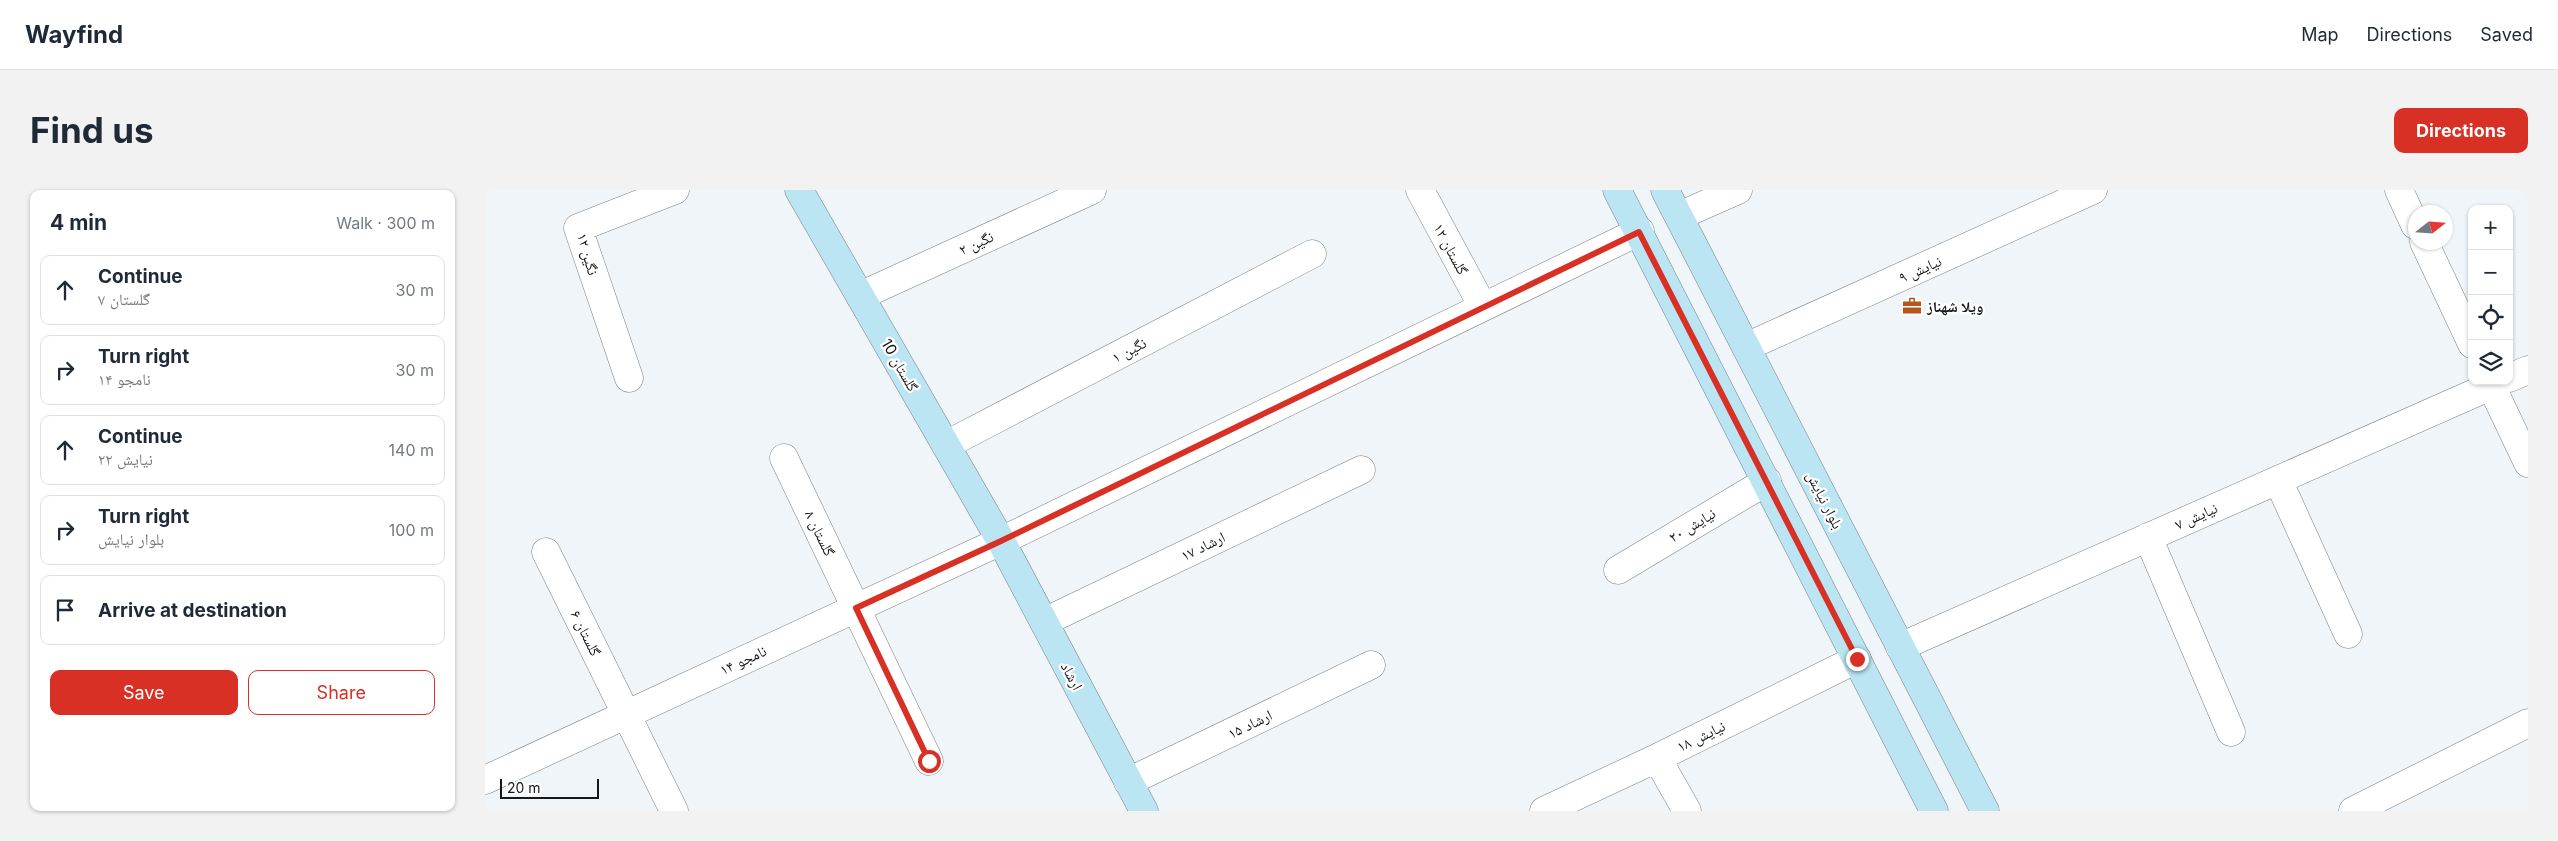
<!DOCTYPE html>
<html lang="en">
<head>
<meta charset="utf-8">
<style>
	:root { --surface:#fff; --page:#f2f2f3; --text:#1f2937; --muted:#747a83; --line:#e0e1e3; --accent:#d93025 }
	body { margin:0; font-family:Inter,"Noto Naskh Arabic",sans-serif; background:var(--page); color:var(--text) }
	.controls { position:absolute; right:15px; top:15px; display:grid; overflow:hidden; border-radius:10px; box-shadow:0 1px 4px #0004 }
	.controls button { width:45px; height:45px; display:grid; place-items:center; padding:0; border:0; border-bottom:1px solid var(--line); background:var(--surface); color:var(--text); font:25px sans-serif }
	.compass { position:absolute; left:1923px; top:15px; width:45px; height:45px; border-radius:50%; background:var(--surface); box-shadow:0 1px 4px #0004; rotate:73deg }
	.scale { position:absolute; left:15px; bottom:12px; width:99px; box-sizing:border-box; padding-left:5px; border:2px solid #151718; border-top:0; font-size:14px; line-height:18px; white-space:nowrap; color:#151718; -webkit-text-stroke:4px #fff; paint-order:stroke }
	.stop { position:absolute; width:15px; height:15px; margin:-11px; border:4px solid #d93025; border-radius:50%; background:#fff }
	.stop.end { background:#d93025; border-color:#fff; box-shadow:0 1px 5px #0008 }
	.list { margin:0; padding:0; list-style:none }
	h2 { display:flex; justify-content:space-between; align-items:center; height:65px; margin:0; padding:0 20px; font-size:21px }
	h2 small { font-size:16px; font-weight:400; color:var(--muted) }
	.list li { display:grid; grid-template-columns:32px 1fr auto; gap:15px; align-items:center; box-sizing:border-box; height:70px; margin:0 10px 10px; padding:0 10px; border:1px solid var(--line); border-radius:10px }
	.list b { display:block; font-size:19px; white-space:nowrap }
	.list p { margin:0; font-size:16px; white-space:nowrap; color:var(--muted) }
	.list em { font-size:16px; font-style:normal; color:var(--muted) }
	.actions { display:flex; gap:10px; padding:15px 20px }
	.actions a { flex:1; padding:11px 0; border:1px solid var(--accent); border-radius:10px; text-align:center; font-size:18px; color:var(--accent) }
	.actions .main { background:var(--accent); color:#fff }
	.icon { flex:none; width:28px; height:28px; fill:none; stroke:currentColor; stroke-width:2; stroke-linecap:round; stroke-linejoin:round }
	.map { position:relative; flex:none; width:2043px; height:621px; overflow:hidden; border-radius:10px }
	header { display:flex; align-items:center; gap:30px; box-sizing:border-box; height:70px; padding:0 25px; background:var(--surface); border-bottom:1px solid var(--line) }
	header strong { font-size:24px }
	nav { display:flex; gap:28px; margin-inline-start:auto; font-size:18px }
	.intro { display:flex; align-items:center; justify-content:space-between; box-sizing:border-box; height:120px; padding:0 30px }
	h1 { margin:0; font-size:35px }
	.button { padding:12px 22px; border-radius:10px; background:var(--accent); color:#fff; font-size:18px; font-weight:700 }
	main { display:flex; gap:30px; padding:0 30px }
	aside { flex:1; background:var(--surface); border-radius:10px; box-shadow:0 1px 4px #0004 }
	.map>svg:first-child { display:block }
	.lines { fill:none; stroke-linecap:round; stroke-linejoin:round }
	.street-casing { stroke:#7b8184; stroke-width:29 }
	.secondary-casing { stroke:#7b8184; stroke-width:29 }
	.street { stroke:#fff; stroke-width:28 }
	.secondary { stroke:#bbe5f2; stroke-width:28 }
	.route { stroke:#d93025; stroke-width:6 }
	.labels { text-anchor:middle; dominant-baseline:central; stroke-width:4.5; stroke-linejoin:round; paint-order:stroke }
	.street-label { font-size:15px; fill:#151718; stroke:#fff }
	.poi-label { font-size:15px; font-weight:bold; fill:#151718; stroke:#fff; text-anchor:start }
</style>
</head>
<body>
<header>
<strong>Wayfind</strong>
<nav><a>Map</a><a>Directions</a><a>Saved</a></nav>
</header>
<div class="intro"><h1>Find us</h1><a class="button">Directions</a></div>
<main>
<aside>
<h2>4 min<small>Walk · 300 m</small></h2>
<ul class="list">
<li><svg class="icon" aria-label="ahead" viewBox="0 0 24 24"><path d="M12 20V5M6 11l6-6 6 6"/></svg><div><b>Continue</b><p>گلستان ۷</p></div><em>30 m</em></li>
<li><svg class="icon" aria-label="right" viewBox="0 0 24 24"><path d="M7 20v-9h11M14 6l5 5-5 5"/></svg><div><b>Turn right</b><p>نامجو ۱۴</p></div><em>30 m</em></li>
<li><svg class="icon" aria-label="ahead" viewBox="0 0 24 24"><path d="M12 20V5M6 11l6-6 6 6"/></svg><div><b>Continue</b><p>نیایش ۲۲</p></div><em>140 m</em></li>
<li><svg class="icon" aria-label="right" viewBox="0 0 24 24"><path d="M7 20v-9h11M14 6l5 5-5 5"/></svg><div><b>Turn right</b><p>بلوار نیایش</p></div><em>100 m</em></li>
<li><svg class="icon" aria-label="arrive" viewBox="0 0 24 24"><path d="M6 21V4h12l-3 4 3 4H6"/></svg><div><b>Arrive at destination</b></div></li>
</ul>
<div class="actions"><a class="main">Save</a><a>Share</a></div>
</aside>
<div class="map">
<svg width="2043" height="621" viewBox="0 0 2043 621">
	<rect width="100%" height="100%" fill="#eff5f8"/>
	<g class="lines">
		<!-- street casing -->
		<g class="street-casing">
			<path id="street" d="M935,0L998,117
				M1914,0L1930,35
				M1194,26L1253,0
				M1939,52L1987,154
				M375,106L607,0
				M1261,157L1608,0
				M144,188L93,38L190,0
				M2024,188L2043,180
				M2004,191L2043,273
				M461,255L827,64
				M299,268L444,571
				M1793,290L1863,444
				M1663,347L1746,542
				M61,362L189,621
				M1133,380L1282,291
				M559,432L876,280
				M1415,457L2017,191
				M1172,568L1202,621
				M0,590L516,351L1155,41
				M643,592L886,475
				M1059,621L1172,568L1372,469
				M1868,621L2043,533"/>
		</g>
		<!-- secondary casing -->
		<g class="secondary-casing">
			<path id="secondary" d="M314,0L516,351L659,621
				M1132,0L1449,621
				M1180,0L1500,621"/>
		</g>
		<!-- street -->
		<use href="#street" class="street"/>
		<!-- secondary -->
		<use href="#secondary" class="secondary"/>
	</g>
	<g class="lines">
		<!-- route -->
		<path class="route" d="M444,571L371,418L516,351L1154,42L1372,469"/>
	</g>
	<!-- icons -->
	<defs>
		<g id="office-bare" transform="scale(1.5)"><path d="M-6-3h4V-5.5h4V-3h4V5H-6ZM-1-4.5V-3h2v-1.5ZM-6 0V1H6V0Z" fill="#b8551e" stroke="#fff" stroke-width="2.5" paint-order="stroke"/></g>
	</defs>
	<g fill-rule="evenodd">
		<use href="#office-bare" x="1427" y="116"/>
	</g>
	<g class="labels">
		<!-- street labels -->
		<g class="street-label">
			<text transform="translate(491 53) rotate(-25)">نگین ۲</text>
			<text transform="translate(966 59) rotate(62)">گلستان ۱۲</text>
			<text transform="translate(103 64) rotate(74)">نگین ۱۲</text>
			<text transform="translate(1435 79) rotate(-24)">نیایش ۹</text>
			<text transform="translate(644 160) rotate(-28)">نگین ۱</text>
			<text transform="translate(415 175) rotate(60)">گلستان 10</text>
			<text transform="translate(1340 310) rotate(63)">بلوار نیایش</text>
			<text transform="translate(1711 326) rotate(-24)">نیایش ۷</text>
			<text transform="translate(1207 335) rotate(-31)">نیایش ۲۰</text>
			<text transform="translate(335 343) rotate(64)">گلستان ۸</text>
			<text transform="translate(718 356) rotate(-26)">ارشاد ۱۷</text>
			<text transform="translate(101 443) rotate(64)">گلستان ۶</text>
			<text transform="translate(258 470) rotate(-25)">نامجو ۱۴</text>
			<text transform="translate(587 486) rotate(62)">ارشاد</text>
			<text transform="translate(765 534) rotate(-26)">ارشاد ۱۵</text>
			<text transform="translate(1216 546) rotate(-26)">نیایش ۱۸</text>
		</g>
		<!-- poi labels -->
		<g class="poi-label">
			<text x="1442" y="116">ویلا شهناز</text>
		</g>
	</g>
</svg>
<div class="controls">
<button>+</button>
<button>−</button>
<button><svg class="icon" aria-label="locate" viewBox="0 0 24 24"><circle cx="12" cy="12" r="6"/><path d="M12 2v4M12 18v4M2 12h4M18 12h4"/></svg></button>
<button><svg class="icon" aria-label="layers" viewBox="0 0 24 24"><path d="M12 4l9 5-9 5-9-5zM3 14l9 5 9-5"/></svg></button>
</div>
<svg class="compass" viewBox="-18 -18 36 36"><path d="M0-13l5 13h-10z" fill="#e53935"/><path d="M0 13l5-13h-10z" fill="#747a83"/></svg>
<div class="scale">20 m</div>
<div class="stop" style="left:444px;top:571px"></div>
<div class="stop end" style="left:1372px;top:469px"></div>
</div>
</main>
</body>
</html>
